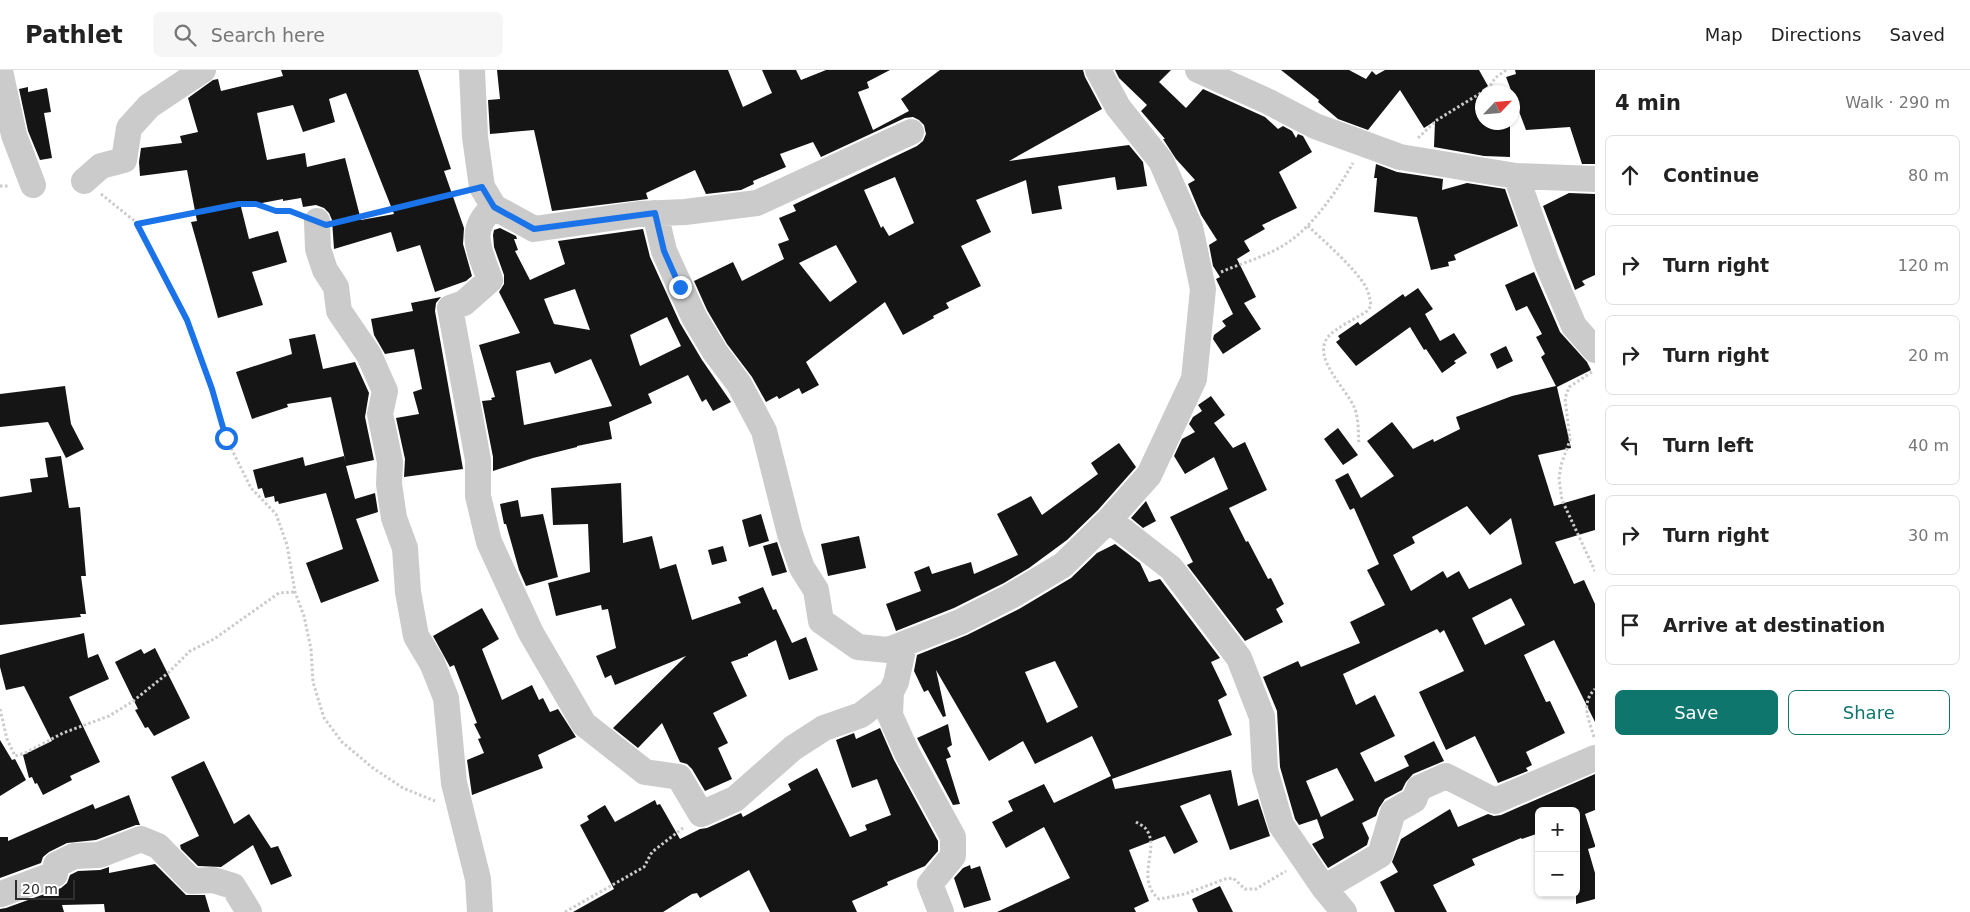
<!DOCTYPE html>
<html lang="en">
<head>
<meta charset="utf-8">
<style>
	:root { --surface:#fff; --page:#f6f6f6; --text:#222; --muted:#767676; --line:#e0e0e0; --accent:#0f766e }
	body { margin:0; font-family:"DejaVu Sans",sans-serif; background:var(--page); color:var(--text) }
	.controls { position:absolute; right:15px; bottom:15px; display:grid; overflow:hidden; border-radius:8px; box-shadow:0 1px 4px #0004 }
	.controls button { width:45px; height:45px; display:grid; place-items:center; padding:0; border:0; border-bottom:1px solid var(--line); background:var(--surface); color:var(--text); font:25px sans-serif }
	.compass { position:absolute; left:1475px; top:15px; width:45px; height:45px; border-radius:50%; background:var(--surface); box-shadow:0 1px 4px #0004; rotate:64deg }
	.scale { position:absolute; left:15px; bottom:12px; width:60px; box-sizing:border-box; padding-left:5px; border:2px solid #2e2e2e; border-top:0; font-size:14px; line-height:18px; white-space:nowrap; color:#2e2e2e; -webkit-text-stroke:4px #fff; paint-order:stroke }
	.stop { position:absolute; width:15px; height:15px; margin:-11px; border:4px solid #1a73e8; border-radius:50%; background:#fff }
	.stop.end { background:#1a73e8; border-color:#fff; box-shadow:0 1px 5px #0008 }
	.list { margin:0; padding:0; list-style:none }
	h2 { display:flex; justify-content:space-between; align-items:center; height:65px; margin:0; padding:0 20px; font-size:21px }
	h2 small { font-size:16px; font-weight:400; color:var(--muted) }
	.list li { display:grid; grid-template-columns:32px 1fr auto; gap:15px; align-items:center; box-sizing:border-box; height:80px; margin:0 10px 10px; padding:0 10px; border:1px solid var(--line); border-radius:8px }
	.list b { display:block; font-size:19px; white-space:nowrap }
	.list em { font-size:16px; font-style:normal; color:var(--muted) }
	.actions { display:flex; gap:10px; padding:15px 20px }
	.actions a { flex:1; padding:11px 0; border:1px solid var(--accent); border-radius:8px; text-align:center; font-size:18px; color:var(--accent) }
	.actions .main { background:var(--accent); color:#fff }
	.icon { flex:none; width:28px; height:28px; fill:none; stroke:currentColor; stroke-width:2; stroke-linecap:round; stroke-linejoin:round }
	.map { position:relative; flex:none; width:1595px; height:842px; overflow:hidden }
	header { display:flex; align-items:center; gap:30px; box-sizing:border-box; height:70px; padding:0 25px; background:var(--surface); border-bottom:1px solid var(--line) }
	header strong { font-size:24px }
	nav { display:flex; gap:28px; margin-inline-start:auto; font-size:18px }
	.search { width:350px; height:45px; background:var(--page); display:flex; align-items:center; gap:12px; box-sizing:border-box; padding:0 18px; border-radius:8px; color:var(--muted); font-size:19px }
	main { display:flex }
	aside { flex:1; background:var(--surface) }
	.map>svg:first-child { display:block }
	.building { fill:#151515; fill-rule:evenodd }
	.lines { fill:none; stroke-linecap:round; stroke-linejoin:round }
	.path { stroke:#cbcbcb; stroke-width:3; stroke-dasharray:2.5 2.5; stroke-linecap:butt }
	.minor { stroke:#cbcbcb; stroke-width:26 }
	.route { stroke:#1a73e8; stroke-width:6 }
</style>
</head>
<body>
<header>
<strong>Pathlet</strong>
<div class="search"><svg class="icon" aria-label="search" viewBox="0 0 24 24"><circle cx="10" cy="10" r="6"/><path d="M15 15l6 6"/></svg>Search here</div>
<nav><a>Map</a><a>Directions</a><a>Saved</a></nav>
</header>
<main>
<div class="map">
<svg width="1595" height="842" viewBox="0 0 1595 842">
	<rect width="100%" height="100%" fill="#fff"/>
	<!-- building -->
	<path class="building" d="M281,0H418L451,99L444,101L464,158L463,174L472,206L466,211L435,222L420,175L397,182L391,162L334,179L332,150L329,143L324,138L316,135L303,137L301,128L283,131V129L241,137L249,169L278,161L287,192L252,202L263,235L218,248L191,152L197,151L187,100L140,106L139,92L141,78L182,73L180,66L198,62L188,28L213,10L218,9L221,21L283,6ZM346,23L394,144L361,150L345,88L307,97L305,83L267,90L257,43L293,35L303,62L335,52L329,29Z
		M497,0H728L743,37L772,23L762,0H796L801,10L826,0H890L867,12L869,18L858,22L873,60L909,41L901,29L940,0H1083L1085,7L1102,39L1009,91L1129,75L1143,92L1147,116L1117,120L1115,107L1058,116L1062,139L1032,144L1026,110L976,130L991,162L961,176L981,216L946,233L949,238L933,246L934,248L903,265L885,232L806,292L819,315L802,324L799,318L779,329L777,326L766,332L752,307L727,274L707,240L694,211L733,192L742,211L784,189L778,174L789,170L779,148L796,141L793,135L917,76L923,71L926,64L924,55L919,50L913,47L905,48L821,87L813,72L780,84L786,97L753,111L754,114L741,120L706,124L695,100L646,123L648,129L552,141L534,60L490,64L488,30L500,29ZM895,107L914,153L889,166L883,156L881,158L864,120ZM836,175L857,212L830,232L799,193Z
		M1115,0H1171L1159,12L1186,38L1203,19L1265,47L1278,59L1283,56L1292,61L1296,68L1298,64L1303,66L1312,82L1279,102L1297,138L1262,155L1265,159L1244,171L1250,181L1237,189L1256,227L1244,233L1261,259L1223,284L1213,269L1214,265L1226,256L1222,251L1233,244L1216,209L1220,207L1213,196L1209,175L1217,170L1201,145L1188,114L1195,110L1176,89L1163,69H1165L1141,41L1147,35L1119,8Z
		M1281,0H1349L1366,9L1372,1L1376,5L1385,0H1479L1488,16L1482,20V52H1510V87L1484,86L1434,77L1435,51L1424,58L1400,20L1368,60L1338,49L1318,32L1319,30Z
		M1515,0H1595V94H1582L1570,57L1526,60L1506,7L1516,4Z
		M28,17V22L47,18L51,42L44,43L52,88L40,90L28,61L19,19Z
		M1376,94L1397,102L1443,109L1442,120L1467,113L1505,119L1518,156L1454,185L1456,190L1448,192L1449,196L1431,200L1417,147L1374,142L1377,108H1374Z
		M1569,123L1595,124V205L1582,211L1585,215L1575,220L1543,136Z
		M500,158L516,166L517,169H514L518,180L515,181L530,210L565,194L558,171L643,159L650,187L680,253L702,290L731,332L713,341L706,329L702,332L688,305L648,324L652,333L609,352L612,369L577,376V377L533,388L493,401V387L482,331L492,330L491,328L495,327L479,275L520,263L499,222L504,214V205L494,177L493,165L494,160ZM575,219L590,260L554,254L544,229ZM667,247L681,276L640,296L630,265ZM591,289L612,336L524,355L516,301L550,292L555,304Z
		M1534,202L1560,262L1587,292L1591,300L1557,317L1571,378L1538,385L1554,436L1595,424V460L1555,472L1574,514L1584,510L1595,534V652L1554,570L1524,585L1546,632L1550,631L1565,663L1526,682L1532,695L1526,698L1528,701L1498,713L1475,666L1446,680L1419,622L1464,601L1444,560L1440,563L1437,559L1343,604L1356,635L1375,625L1395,666L1360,683L1375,712L1409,696L1404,686L1434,671L1444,691L1413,704L1406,712L1402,720L1385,729L1379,738L1376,746L1362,753L1369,768L1367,775L1328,798L1312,774L1324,768L1317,749L1299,755L1295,749L1280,697L1277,641L1263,607L1298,591L1301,597L1360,573L1350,552L1385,535L1367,500L1379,494L1354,438L1350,440L1335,410L1348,403L1361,428L1394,406L1367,371L1392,352L1413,379L1433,369L1434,372L1460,359L1456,347L1512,326L1556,316L1541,287L1545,284L1536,267L1542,264L1527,236L1516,241L1505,215ZM1467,436L1490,465L1511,448L1522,494L1469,519L1459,501L1447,508L1443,501L1411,521L1393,485L1415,473L1412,467ZM1511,528L1525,555L1485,575L1472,548ZM1337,698L1354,730L1321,747L1306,711Z
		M1418,218L1433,239L1425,244L1440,271L1454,263L1467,283L1454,291L1456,293L1442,303L1426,279L1424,280L1410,257L1356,296L1336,272L1340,269L1338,266L1358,252L1360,255L1403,224L1405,227Z
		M441,227L436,233L435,241L463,399L404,407L405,389L396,348L419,344L413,322L422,319L414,279L385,284L374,265L371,249L413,241L411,233Z
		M315,264L323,299L355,292L369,323L365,347L374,390L346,396L355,429L375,423L378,442L356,449L379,511L321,533L306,493L343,479L326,423L279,434L278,431L275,432L274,426L265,428L262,418L258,419L253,400L303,387L305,396L344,386L346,394L331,327L287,334L288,337L252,349L236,302L292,284L289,269Z
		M1506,276L1513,291L1497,299L1490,284Z
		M65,316L71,354L84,379L66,388L48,352L0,357V324Z
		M1211,326L1225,345L1214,353L1233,378L1245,372L1267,420L1229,438L1246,472L1248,471L1268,509L1271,508L1284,534L1276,539L1283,552L1245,571L1187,495L1193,492L1170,447L1228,419L1214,387L1185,404L1174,386L1182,369L1195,362L1189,354L1193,347L1202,341L1198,335Z
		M1338,358L1358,385L1343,395L1324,369Z
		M1119,373L1136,397L1098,440L1067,470L1029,498L1004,513L954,538L896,561L886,534L921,521L914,502L929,496L932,504L971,492L974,504L1018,485L997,444L1031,426L1042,445L1098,404L1091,393Z
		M61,386L69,438L80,437L86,506H81L86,544H80L81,547L0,555V427L32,422L30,409L48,407L45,388Z
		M621,413L623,473L652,466L660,499L676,494L692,550L741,533L738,527L763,517L773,540L776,539L792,573L806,567L818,600L789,610L776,570L748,584V586L731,592L747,626L713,643L728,673L718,678L732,709L705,721L692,699L687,694L680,692L662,653L638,678L613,658L686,586L615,615L611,605L605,608L596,586L616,578L608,539L602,540L601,535L556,546L548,513L590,502L588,454L553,455L551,418Z
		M518,430L521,447L543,444L558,507L526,516L519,500L506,454H504L500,434Z
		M1146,431L1156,451L1143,458L1131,448Z
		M761,444L769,471L749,477L742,450Z
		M859,466L866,498L828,506L821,474Z
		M777,472L787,502L772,506L763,476Z
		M1115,474L1140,493L1149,512L1160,509L1220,588L1211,592L1227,625L1218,630L1232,665L1112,709L1115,719L1231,700L1238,736L1258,729L1270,766L1230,780L1210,724L1180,736L1198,772L1174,784L1165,766L1129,780L1149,831L1134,838L1136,842H997L1070,808L1044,757L1006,778L992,752L1013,741L1008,731L1044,714L1054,733L1111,706L1092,666L1035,694L1023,671L989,691L936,600L946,646L943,647L928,620L924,622L914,601L917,585L967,565L1019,539L1071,508L1097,483ZM1055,591L1078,637L1047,653L1025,602Z
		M723,476L727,491L712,495L708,480Z
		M482,538L499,569L482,579L502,630L532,615L539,630L543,628L550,642L558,639L576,667L538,685L543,698L472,725L467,690L484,683L478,669L481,668L474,654L477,653L454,595L450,597L433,566Z
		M84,563L88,588L98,584L109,609L69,627L100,692L70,706L72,710L43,725L37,713L35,714L32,707L29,708L23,685L52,671L24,616L6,620L0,597V585Z
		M155,578L190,648L154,666L148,657L145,658L135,640L138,639L115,592L141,579L144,584Z
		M948,654L952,675L947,678L951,687L946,689L960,734L953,735L917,668Z
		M880,658L894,690L938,771V781L925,796L887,812L888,815L852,831L857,842H770L749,800L700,828L697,823L692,824L663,842H573L614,819L580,755L589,750L587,746L605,735L615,752L655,730L657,735L660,734L680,769L700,759L707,758L741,743L743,747L791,720L788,714L817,698L850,767L867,760L865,755L891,745L877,709L852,718L836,670L854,663L856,669Z
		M0,670L12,690L15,689L26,710L0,726Z
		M204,691L234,754L249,744L271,778L278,776L292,806L271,815L253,775L221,797L198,796L181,779L180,775L199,766L171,707Z
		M1595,704V740L1585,744L1595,775V777L1588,779L1595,803V829L1576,834V741H1539V763L1522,769L1521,768L1472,789L1475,795L1433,815L1447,842H1395L1380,812L1398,802L1392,792L1401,769L1450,739L1458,757L1488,744L1494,746L1501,745Z
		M129,725L140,755H136L96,770L67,773L49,782L43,787L41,793L0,808V767H8V771L93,734L95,739Z
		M155,794L186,825H205L210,842H105L104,834L62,835L64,842H0V839L6,838L61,818L67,813L70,805L78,801L100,800L109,797V803Z
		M970,795L971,799L980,796L991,830L964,838L954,808L963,798Z
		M1220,816L1233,842H1198L1192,829Z"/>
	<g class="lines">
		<!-- path -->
		<path class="path" d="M1418,68L1437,50L1489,18L1495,8L1506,0
			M0,116H9
			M101,124L137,153L239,134H256L276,141H289L296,144
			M340,151L460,122
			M137,153L187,250L212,319L226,368L251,418L276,444L287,475L295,522L304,546L311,579L313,612L324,648L342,672L373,698L403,718L435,731
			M1308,156C1326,173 1354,197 1366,217C1369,223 1370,229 1371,236L1367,241C1357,248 1335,258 1328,267C1311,288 1348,320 1355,339C1359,350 1358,363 1359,374
			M1221,202C1242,193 1265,187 1284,175C1312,158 1337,121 1353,93
			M1592,302L1569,317L1565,328L1570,370L1561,395L1559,409L1562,430L1595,501
			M0,639L7,669L15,686L25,683L63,663L109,646L132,632L168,603L190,581L214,569L279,523L295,522
			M1594,667C1589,649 1580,634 1595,619
			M1136,752C1139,754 1144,756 1146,759C1161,779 1134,808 1159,829L1185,824L1225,809L1233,808L1245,819H1256L1286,801
			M565,842L644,797L652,782L683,758"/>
		<!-- minor -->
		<path class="minor" d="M472,0L475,67L482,117L494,137C466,160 480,181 490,210L464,233L450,238L478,390V426L489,472L531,563L584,654L645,702L679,707L701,744L735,729L793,678L824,658L861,645L891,622L896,612L904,575
			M1198,0L1269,32L1315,56L1400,87L1516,106L1595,109
			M0,1L14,65L33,115
			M1516,106L1547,193L1574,256L1595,280
			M84,111L101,96L124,90L129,58L149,36L203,0
			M494,137L534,159L639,144L685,142L757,133L911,62
			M655,143L664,181L694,247L715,282L739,314L764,361L790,464L802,498L816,520L821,551L858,577L888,580L960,552L1011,526L1063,495L1109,450L1149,405L1194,309L1203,219L1190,157L1161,91L1118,37L1098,0
			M317,151L318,179L325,200L336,217L339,241L369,285L385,321L380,344L390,392L389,414L394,448L405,478L408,522L416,566L432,593L446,628L454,713L478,809L480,842
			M1109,450L1171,498L1239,588L1262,647L1265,700L1281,755L1324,818L1344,842
			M891,622L890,645L907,683L953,767V786L930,814L941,842
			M1324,818L1380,785L1393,742L1414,730L1419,718L1446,706L1495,731L1595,688
			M1,824L55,804L56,795L74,786L99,785L141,769L158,776L192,811L213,810L233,816L249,842"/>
	</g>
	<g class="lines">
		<!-- route -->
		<path class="route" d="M226,368L212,319L187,250L137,154L239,134H256L276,141H290L326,155L482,117L494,137L534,159L655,143L664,181L680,217"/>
	</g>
</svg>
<div class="controls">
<button>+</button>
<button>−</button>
</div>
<svg class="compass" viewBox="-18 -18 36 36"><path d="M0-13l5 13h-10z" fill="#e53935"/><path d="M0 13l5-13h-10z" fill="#767676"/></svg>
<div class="scale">20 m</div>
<div class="stop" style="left:226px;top:368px"></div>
<div class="stop end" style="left:680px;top:217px"></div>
</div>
<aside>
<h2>4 min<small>Walk · 290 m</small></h2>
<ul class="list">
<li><svg class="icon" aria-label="ahead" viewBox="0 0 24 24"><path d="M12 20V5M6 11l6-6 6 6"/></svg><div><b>Continue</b></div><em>80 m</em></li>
<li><svg class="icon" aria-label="right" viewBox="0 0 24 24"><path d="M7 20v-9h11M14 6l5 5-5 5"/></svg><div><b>Turn right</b></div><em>120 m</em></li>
<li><svg class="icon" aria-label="right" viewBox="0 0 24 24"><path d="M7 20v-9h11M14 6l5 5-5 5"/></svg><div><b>Turn right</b></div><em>20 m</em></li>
<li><svg class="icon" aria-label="left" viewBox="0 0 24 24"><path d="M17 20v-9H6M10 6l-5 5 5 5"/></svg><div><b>Turn left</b></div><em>40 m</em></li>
<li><svg class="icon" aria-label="right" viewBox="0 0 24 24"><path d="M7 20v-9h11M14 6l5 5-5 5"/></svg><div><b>Turn right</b></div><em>30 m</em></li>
<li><svg class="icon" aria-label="arrive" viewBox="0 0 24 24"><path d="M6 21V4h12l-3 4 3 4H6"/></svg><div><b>Arrive at destination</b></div></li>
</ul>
<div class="actions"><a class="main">Save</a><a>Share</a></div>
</aside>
</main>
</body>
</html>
